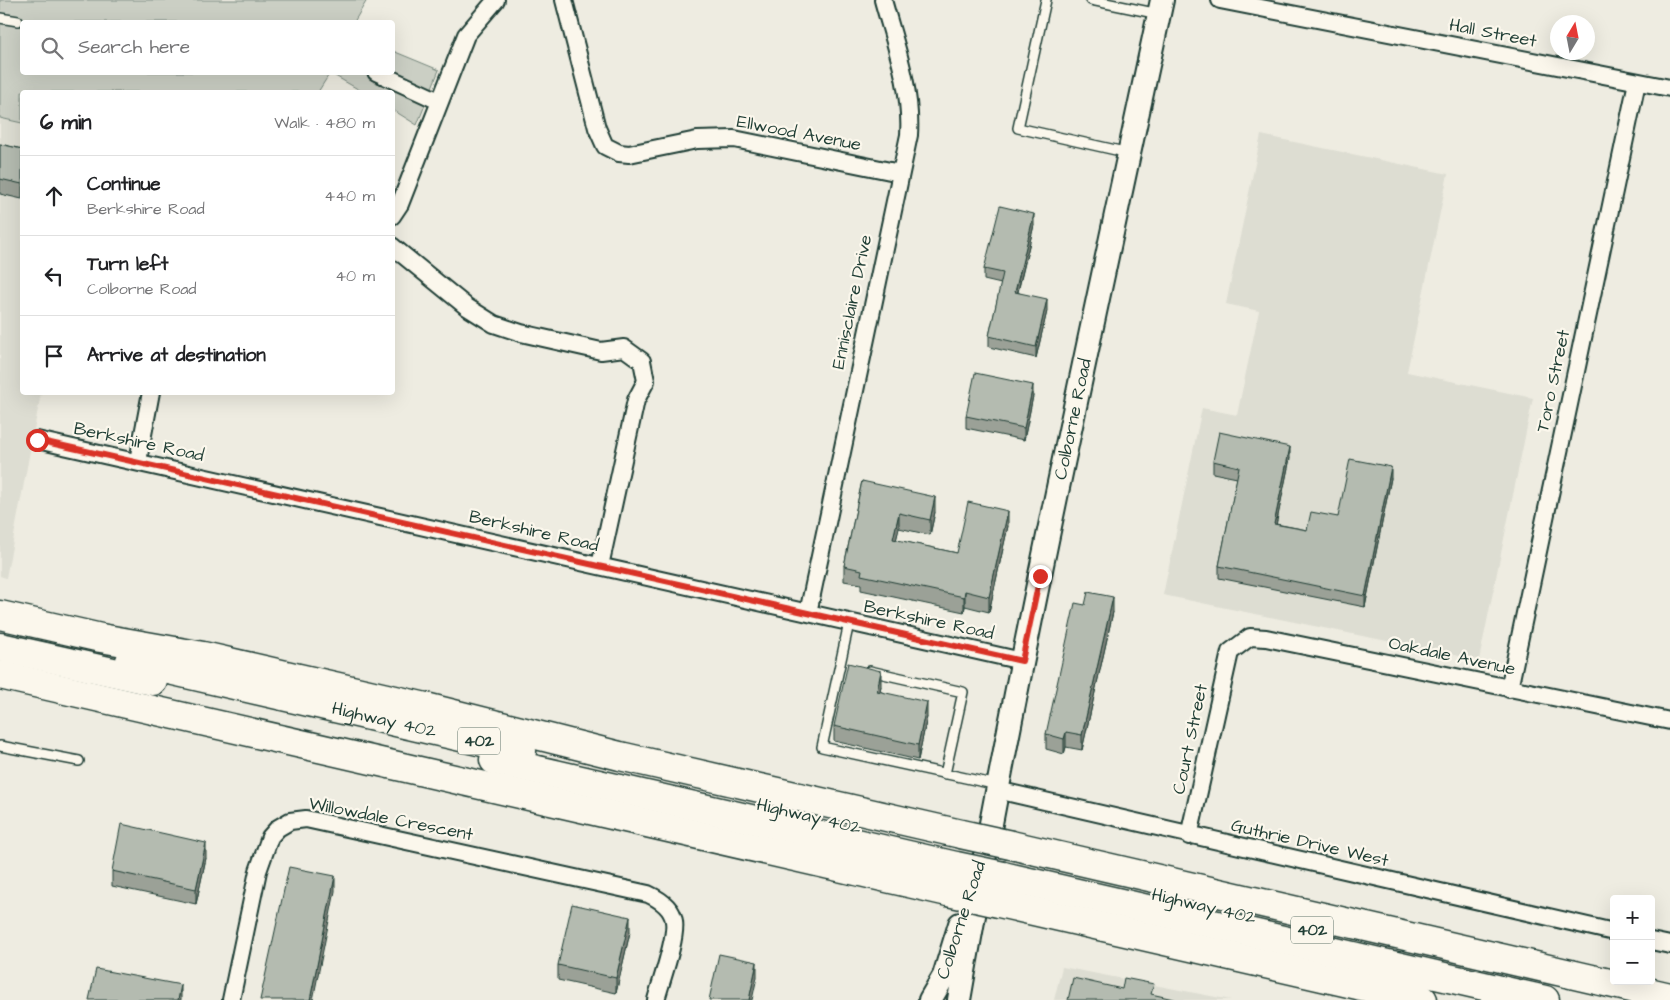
<!DOCTYPE html>
<html lang="en">
<head>
<meta charset="utf-8">
<style>
	:root { --surface:#fff; --page:#f6f6f6; --text:#202124; --muted:#757577; --line:#e0e0e0 }
	body { margin:0; font-family:"Architects Daughter",sans-serif; background:var(--page); color:var(--text) }
	.controls { position:absolute; right:15px; bottom:15px; display:grid; overflow:hidden; border-radius:5px; box-shadow:0 5px 20px #0002 }
	.controls button { width:45px; height:45px; display:grid; place-items:center; padding:0; border:0; border-bottom:1px solid var(--line); background:var(--surface); color:var(--text); font:25px sans-serif }
	.compass { position:absolute; left:1550px; top:15px; width:45px; height:45px; border-radius:50%; background:var(--surface); box-shadow:0 5px 20px #0002; rotate:10deg }
	.stop { position:absolute; width:15px; height:15px; margin:-11px; border:4px solid #d93025; border-radius:50%; background:#fff }
	.stop.end { background:#d93025; border-color:#fff; box-shadow:0 1px 5px #0008 }
	.list { margin:0; padding:0; list-style:none }
	h2 { display:flex; justify-content:space-between; align-items:center; height:65px; margin:0; padding:0 20px; font-size:21px }
	h2 small { font-size:16px; font-weight:400; color:var(--muted) }
	.list li { display:grid; grid-template-columns:32px 1fr auto; gap:15px; align-items:center; box-sizing:border-box; height:80px; padding:0 20px; border-top:1px solid var(--line) }
	.list b { display:block; font-size:19px; white-space:nowrap }
	.list p { margin:0; font-size:16px; white-space:nowrap; color:var(--muted) }
	.list em { font-size:16px; font-style:normal; color:var(--muted) }
	.icon { flex:none; width:28px; height:28px; fill:none; stroke:currentColor; stroke-width:2; stroke-linecap:round; stroke-linejoin:round }
	.map { position:relative; flex:none; width:1670px; height:1000px; overflow:hidden }
	.search { position:absolute; background:var(--surface); box-shadow:0 5px 20px #0002; left:20px; top:20px; width:375px; height:55px; display:flex; align-items:center; gap:12px; box-sizing:border-box; padding:0 18px; border-radius:5px; color:var(--muted); font-size:19px }
	.panel { position:absolute; background:var(--surface); box-shadow:0 5px 20px #0002; left:20px; top:90px; width:375px; height:305px; border-radius:5px }
	.map>svg:first-child { display:block }
	.built { fill:#ddddd2 }
	.green { fill:#cbcfc4; stroke:#75867c }
	.lines { fill:none; stroke-linecap:round; stroke-linejoin:round }
	.lane-casing { stroke:#1f3d34; stroke-width:12 }
	.street-casing { stroke:#1f3d34; stroke-width:20 }
	.secondary-casing { stroke:#1f3d34; stroke-width:26 }
	.highway-casing { stroke:#1f3d34; stroke-width:31 }
	.lane { stroke:#fbf7ec; stroke-width:9 }
	.street { stroke:#fbf7ec; stroke-width:16 }
	.secondary { stroke:#fbf7ec; stroke-width:22 }
	.highway { stroke:#fbf7ec; stroke-width:28 }
	.highway-bridge-casing { stroke:#1f3d34; stroke-width:31; stroke-linecap:butt }
	.highway-bridge { stroke:#fbf7ec; stroke-width:28 }
	.wall { fill:#9ba197; stroke:#1f3d34 }
	.shaded-wall { fill:#7e837b; stroke:#1f3d34 }
	.building { fill:#b4bbb0; stroke:#1f3d34 }
	.route { stroke:#d93025; stroke-width:6 }
	.labels { text-anchor:middle; dominant-baseline:central; stroke-width:4.5; stroke-linejoin:round; paint-order:stroke }
	.shield { fill:#fbf7ec; stroke:#61756b; stroke-width:1 }
	.shield-label { font-size:16px; font-weight:bold; fill:#1f3d34 }
	.street-label { font-size:18px; fill:#1f3d34; stroke:#fbf7ec }
</style>
</head>
<body>
<div class="map">
<svg width="1670" height="1000" viewBox="0 0 1670 1000">
	<rect width="100%" height="100%" fill="#eeece1"/>
	<filter id="ink" filterUnits="userSpaceOnUse"><feTurbulence type="fractalNoise" baseFrequency=".02" numOctaves="2"/><feDisplacementMap in="SourceGraphic" scale="10" xChannelSelector="R" yChannelSelector="G"/><feConvolveMatrix kernelMatrix="1 2 1 2 8 2 1 2 1" color-interpolation-filters="sRGB"/></filter>
	<g filter="url(#ink)">
		<!-- built -->
		<path class="built" d="M0,118L22,123V392L41,393L6,578L0,576Z
			M1261,135L1448,174L1407,372L1533,398L1479,660L1163,595L1202,408L1237,415L1259,311L1226,304Z
			M1062,967L1231,1000H1054Z"/>
		<!-- green -->
		<path class="green" d="M0,0H367L354,22H22V72H392L393,51L439,70L417,125L393,110L392,92H363L330,73L318,92H22V123L0,118Z"/>
		<g class="lines">
			<!-- lane casing -->
			<g class="lane-casing">
				<path id="lane" d="M1046,0L1018,128L1129,153
					M1091,0L1159,14
					M0,18L18,21
					M849,623L822,747L998,785
					M870,671L963,692L945,774
					M0,746L79,761"/>
			</g>
			<!-- street casing -->
			<g class="street-casing">
				<path id="street" d="M564,0L597,128L605,146L619,153L629,154L697,140L734,139L900,173
					M1220,0L1670,88
					M376,72L439,101
					M392,216L400,204L466,35L496,0
					M392,246L467,307L494,324L521,333L601,351L624,348L642,361L646,381L636,400L600,566
					M37,440L1022,661
					M138,461L151,392
					M808,613L909,135C912,89 895,44 883,0
					M1509,689L1637,82
					M997,790L1614,932
					M1189,836L1230,652L1250,637L1266,638L1670,721
					M1651,941L1670,945
					M231,1000L258,871L270,837L278,828L290,821L306,819L648,894C659,899 672,907 674,921C677,938 661,981 656,1000"/>
			</g>
			<!-- secondary casing -->
			<g class="secondary-casing">
				<g id="secondary">
					<path d="M930,1000L944,976L960,924"/>
					<path id="s1" d="M959,1000C1017,665 1091,332 1162,0"/>
				</g>
			</g>
			<!-- highway casing -->
			<g class="highway-casing">
				<g id="highway">
					<path d="M0,615L101,638L203,656L426,707L620,756L961,834"/>
					<path d="M0,647L153,681"/>
					<path id="s2" d="M130,661L522,751"/>
					<path d="M0,675L948,892"/>
					<path d="M494,760L956,866"/>
					<path d="M1011,845L1670,997"/>
					<path d="M1003,876L1545,1000"/>
					<path d="M999,903L1423,1000"/>
				</g>
			</g>
			<!-- lane -->
			<use href="#lane" class="lane"/>
			<!-- street -->
			<use href="#street" class="street"/>
			<!-- secondary -->
			<use href="#secondary" class="secondary"/>
			<!-- highway -->
			<use href="#highway" class="highway"/>
			<!-- highway-bridge casing -->
			<g class="highway-bridge-casing">
				<path id="highway-bridge" d="M961,834L1011,845
					M956,866L1003,876
					M948,892L999,903"/>
			</g>
			<!-- highway-bridge -->
			<use href="#highway-bridge" class="highway-bridge"/>
		</g>
		<!-- wall -->
		<path class="wall" d="M0,144L22,149V148V199L0,194Z
			M1034,225L1018,292L1047,311L1036,358L989,347V336L1001,284L984,280V269Z
			M1033,396L1024,440L966,428V416Z
			M1290,458L1276,524L1307,530L1338,517L1391,478L1365,607L1219,578V566L1237,478L1213,473V461Z
			M862,481L935,512L930,535L899,528L896,540L957,553L1008,526L989,612L965,606L964,612L861,590V584L844,581V566Z
			M1113,612L1082,750L1066,747L1064,754L1046,749V734Z
			M881,686L880,691L927,717L918,760L834,741V726Z
			M206,858L196,904L112,886V871Z
			M630,932L616,993L558,980V965Z"/>
		<!-- shaded-wall -->
		<path class="shaded-wall" d="M1034,214V225L1015,303V292Z
			M1047,299V311L1036,358V347Z
			M1033,385V396L1024,440V428Z
			M1290,447V458L1274,535V524Z
			M1391,467V478L1365,607V596Z
			M935,497V512L930,535V520Z
			M1008,511V526L989,612V597Z
			M899,513V528L893,554V539Z
			M965,591V606L964,612V597Z
			M1113,597V612L1082,750V735Z
			M881,671V686L877,706V691Z
			M927,702V717L918,760V745Z
			M1066,732V747L1064,754V739Z
			M206,843V858L196,904V889Z
			M335,876V891L313,1000H310Z
			M630,917V932L616,993V978Z
			M757,962V977L752,1000H749Z
			M181,985V1000H178Z"/>
		<!-- building -->
		<path class="building" d="M0,144L22,149V148V184L0,179Z
			M1000,206L1034,214L1015,292L1047,299L1036,347L989,336L1003,273L984,269Z
			M975,373L1033,385L1024,428L966,416Z
			M1219,432L1290,447L1274,524L1307,530L1311,512L1338,517L1350,459L1391,467L1365,596L1219,566L1239,467L1213,461Z
			M862,481L935,497L930,520L899,513L893,539L957,553L968,502L1008,511L989,597L965,591L964,597L861,575L862,570L844,566Z
			M1088,592L1113,597L1082,735L1066,732L1064,739L1046,734L1075,603L1085,605Z
			M848,663L881,671L877,691L927,702L918,745L834,726Z
			M121,824L206,843L196,889L112,871Z
			M289,867L335,876L310,1000H260Z
			M572,904L630,917L616,978L558,965Z
			M719,954L757,962L749,1000H709Z
			M96,969L181,985L178,1000H89Z
			M1073,978L1122,989L1124,978L1154,984L1151,994L1178,1000H1068Z"/>
	</g>
	<g class="lines" filter="url(#ink)">
		<!-- route -->
		<path class="route" d="M37,440L1022,661L1040,576"/>
	</g>
	<g class="labels">
		<!-- shield labels -->
		<g class="shield">
			<rect x="458" y="727.5" width="42" height="27" rx="4"/>
			<rect x="1291" y="916.5" width="42" height="27" rx="4"/>
		</g>
		<g class="shield-label">
			<text x="479" y="741">402</text>
			<text x="1312" y="930">402</text>
		</g>
		<!-- street labels -->
		<g class="street-label">
			<text transform="translate(1493 33) rotate(11)">Hall Street</text>
			<text transform="translate(799 133) rotate(11)">Ellwood Avenue</text>
			<text transform="translate(852 302) rotate(-78)">Ennisclaire Drive</text>
			<text transform="translate(1553 381) rotate(-78)">Toro Street</text>
			<text stroke="none"><textPath href="#s1" startOffset="592">Colborne Road</textPath></text>
			<text transform="translate(139 442) rotate(12)">Berkshire Road</text>
			<text transform="translate(534 531) rotate(13)">Berkshire Road</text>
			<text transform="translate(929 620) rotate(12)">Berkshire Road</text>
			<text transform="translate(1452 656) rotate(12)">Oakdale Avenue</text>
			<text stroke="none"><textPath href="#s2" startOffset="261">Highway 402</textPath></text>
			<text transform="translate(1190 739) rotate(-78)">Court Street</text>
			<text transform="translate(809 816) rotate(13)">Highway 402</text>
			<text transform="translate(391 819) rotate(11)">Willowdale Crescent</text>
			<text transform="translate(1310 843) rotate(13)">Guthrie Drive West</text>
			<text transform="translate(1204 906) rotate(13)">Highway 402</text>
			<text transform="translate(961 920) rotate(-72)">Colborne Road</text>
		</g>
	</g>
</svg>
<div class="controls">
<button>+</button>
<button>−</button>
</div>
<svg class="compass" viewBox="-18 -18 36 36"><path d="M0-13l5 13h-10z" fill="#e53935"/><path d="M0 13l5-13h-10z" fill="#757577"/></svg>
<div class="stop" style="left:37px;top:440px"></div>
<div class="stop end" style="left:1040px;top:576px"></div>
<div class="search"><svg class="icon" aria-label="search" viewBox="0 0 24 24"><circle cx="10" cy="10" r="6"/><path d="M15 15l6 6"/></svg>Search here</div>
<section class="panel">
<h2>6 min<small>Walk · 480 m</small></h2>
<ul class="list">
<li><svg class="icon" aria-label="ahead" viewBox="0 0 24 24"><path d="M12 20V5M6 11l6-6 6 6"/></svg><div><b>Continue</b><p>Berkshire Road</p></div><em>440 m</em></li>
<li><svg class="icon" aria-label="left" viewBox="0 0 24 24"><path d="M17 20v-9H6M10 6l-5 5 5 5"/></svg><div><b>Turn left</b><p>Colborne Road</p></div><em>40 m</em></li>
<li><svg class="icon" aria-label="arrive" viewBox="0 0 24 24"><path d="M6 21V4h12l-3 4 3 4H6"/></svg><div><b>Arrive at destination</b></div></li>
</ul>
</section>
</div>
</body>
</html>
